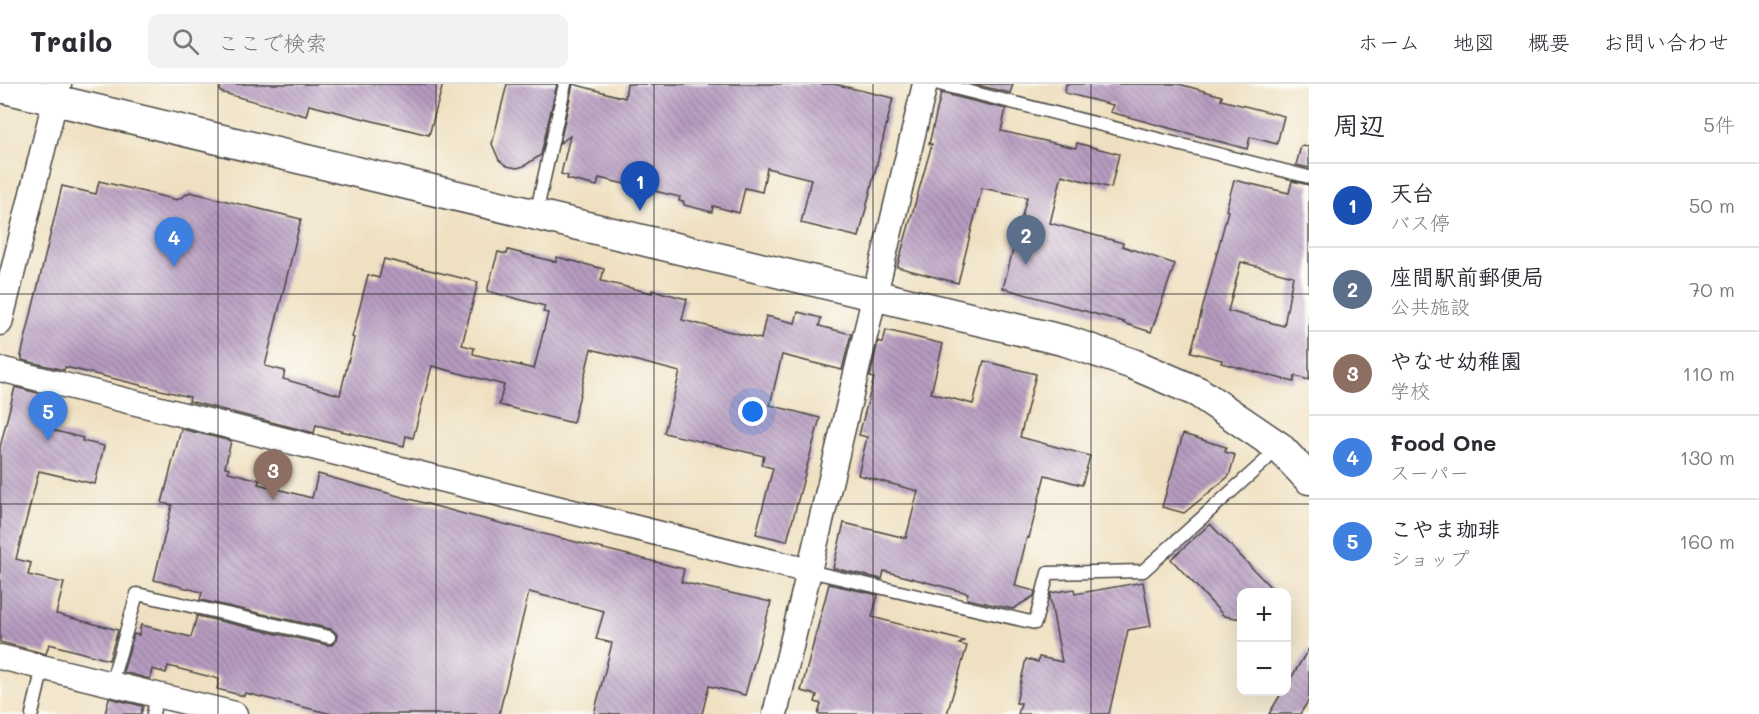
<!DOCTYPE html>
<html lang="ja">
<head>
<meta charset="utf-8">
<style>
	:root { --surface:#fff; --page:#f2f2f3; --text:#2b2b33; --muted:#7c7c81; --line:#e1e1e2; --accent:#0b8043 }
	body { margin:0; font-family:Mali,"Klee One",sans-serif; background:var(--page); color:var(--text) }
	.controls { position:absolute; right:18px; bottom:18px; display:grid; overflow:hidden; border-radius:12px; box-shadow:0 6px 24px #0002 }
	.controls button { width:54px; height:54px; display:grid; place-items:center; padding:0; border:0; border-bottom:2px solid var(--line); background:var(--surface); color:var(--text); font:30px sans-serif }
	.you { position:absolute; left:753px; top:328px; width:21px; height:21px; margin:-15px; border:4px solid #fff; border-radius:50%; background:#1a73e8; box-shadow:0 0 0 9px #1a73e833 }
	.badge { display:grid; place-items:center; width:39px; height:39px; border-radius:50%; background:var(--accent); color:#fff; font-size:20px; font-weight:700 }
	.pin { position:absolute; translate:-50% -50px; filter:drop-shadow(0 2px 3px #0008) }
	.pin::after { content:''; position:absolute; top:32px; width:21px; height:18px; background:inherit; clip-path:polygon(0 0,100% 0,50% 100%) }
	.list { margin:0; padding:0; list-style:none }
	h2 { display:flex; justify-content:space-between; align-items:center; height:78px; margin:0; padding:0 24px; font-size:26px }
	h2 small { font-size:20px; font-weight:400; color:var(--muted) }
	.list li { display:grid; grid-template-columns:39px 1fr auto; gap:18px; align-items:center; box-sizing:border-box; height:84px; padding:0 24px; border-top:2px solid var(--line) }
	.list b { display:block; font-size:22px; white-space:nowrap }
	.list p { margin:0; font-size:20px; white-space:nowrap; color:var(--muted) }
	.list em { font-size:20px; font-style:normal; color:var(--muted) }
	.icon { flex:none; width:33px; height:33px; fill:none; stroke:currentColor; stroke-width:2; stroke-linecap:round; stroke-linejoin:round }
	.map { position:relative; flex:none; width:1309px; height:630px; overflow:hidden }
	header { display:flex; align-items:center; gap:36px; box-sizing:border-box; height:84px; padding:0 30px; background:var(--surface); border-bottom:2px solid var(--line) }
	header strong { font-size:28px }
	nav { display:flex; gap:33px; margin-inline-start:auto; font-size:21px }
	.search { width:420px; height:54px; background:var(--page); display:flex; align-items:center; gap:15px; box-sizing:border-box; padding:0 21px; border-radius:12px; color:var(--muted); font-size:22px }
	main { display:flex }
	aside { flex:1; background:var(--surface) }
	.map>svg:first-child { display:block }
	.building { fill:url(#building-back-hatch); fill-rule:evenodd }
	.lines { fill:none; stroke-linecap:round; stroke-linejoin:round }
	.service-casing { stroke:#484642; stroke-width:15 }
	.minor-casing { stroke:#484642; stroke-width:27 }
	.tertiary-casing { stroke:#484642; stroke-width:33 }
	.service { stroke:#fff; stroke-width:12 }
	.minor { stroke:#fff; stroke-width:24 }
	.tertiary { stroke:#fff; stroke-width:30 }
	.grid { fill:none; stroke:#2b2b2b; stroke-width:1.5; stroke-opacity:0.55 }
</style>
</head>
<body>
<header>
<strong>Trailo</strong>
<div class="search"><svg class="icon" aria-label="search" viewBox="0 0 24 24"><circle cx="10" cy="10" r="6"/><path d="M15 15l6 6"/></svg>ここで検索</div>
<nav><a>ホーム</a><a>地図</a><a>概要</a><a>お問い合わせ</a></nav>
</header>
<main>
<div class="map">
<svg width="1309" height="630" viewBox="0 0 1309 630">
	<defs>
		<pattern id="building-back-hatch" width="6" height="6" patternUnits="userSpaceOnUse" patternTransform="scale(1.5)"><rect width="6" height="6" fill="#b69bc0"/><path d="M-1 5l2 2M0 0l6 6M5-1l2 2" fill="none" stroke="#947f9c"/></pattern>
	</defs>
	<rect width="100%" height="100%" fill="#fdfcf7"/>
	<filter id="ink" filterUnits="userSpaceOnUse"><feTurbulence type="fractalNoise" baseFrequency=".0167" numOctaves="2"/><feDisplacementMap in="SourceGraphic" scale="12" xChannelSelector="R" yChannelSelector="G"/><feConvolveMatrix kernelMatrix="1 2 1 2 8 2 1 2 1" color-interpolation-filters="sRGB"/></filter>
	<filter id="wash" filterUnits="userSpaceOnUse"><feTurbulence type="fractalNoise" baseFrequency=".008" numOctaves="4" result="noise"/><feDisplacementMap in="SourceGraphic" scale="24" xChannelSelector="R" yChannelSelector="G"/><feGaussianBlur stdDeviation="1.35" result="paint"/><feColorMatrix in="noise" values="0 0 0 0 0 0 0 0 0 0 0 0 0 0 0 0 0 1.4 0 .05"/><feComposite in="paint" operator="in"/></filter>
	<g filter="url(#wash)">
		<rect width="100%" height="100%" fill="#efe0c1"/>
		<g id="blocks">
			<!-- building -->
			<path class="building" d="M221,0H443L429,51L309,21L306,32L220,8Z
				M507,0H557L541,71L524,82L517,84L507,82L499,76L492,60Z
				M573,0L625,14L627,0H834L893,14L859,153L801,139L811,95L767,84L762,108L745,104L739,129L713,122L712,128L684,121V118L679,117L680,113L599,94L597,102L567,95L568,92L561,90L570,52L560,59Z
				M973,0H1013L1010,9Z
				M1066,0H1179L1222,12L1221,16L1284,32L1277,60L1250,53L1247,65L1110,28L1113,21L1065,9Z
				M941,9L1006,25L1001,47L1076,64L1077,59L1119,70L1111,104L1062,91L1050,139L1123,159L1122,162L1175,180L1151,248L1123,239L1124,238L1003,204L1027,113L982,104L958,199L897,183L932,60H929Z
				M1301,62L1309,63V84L1296,81Z
				M1234,96L1289,109L1292,97L1309,101V296L1295,292L1294,298L1221,279L1222,276L1191,268L1228,127L1226,126ZM1241,178L1293,192L1284,242L1228,227Z
				M99,97L177,116L190,108L301,135L265,282L285,287L283,295L340,311L354,254L352,253L368,191L379,194L384,175L478,198L462,261L474,264L473,270L534,285L548,229L543,228L545,222L487,207L498,168L507,170L508,166L556,178L557,173L604,185L601,197L652,209V206L687,215L682,236L761,255L766,232L795,239L798,228L821,234L819,242L851,250L842,286L782,271L770,321L820,334L787,457L756,450L773,384L761,381L764,372L664,349L680,288L591,265L573,339L499,321L504,301L432,282L413,354L406,352L404,362L316,341L314,349L189,317L190,313L65,283L64,286L22,276V272H21L62,102L96,110Z
				M886,246L943,260L931,309L973,320L984,277L1036,290L1020,353L1090,372L1082,401L1045,391L1029,454L1027,453L1015,502L1035,507L1034,512L1013,525L967,515L968,509L884,487L882,495L833,484L844,439L906,454L918,407L858,391L867,353L859,351L874,294L870,293L878,257L883,259Z
				M15,303L56,314L48,345L83,354L82,357L104,362L95,400L39,387L16,475L31,479L28,491L64,499L56,530L118,546L109,576L49,560L46,570L0,558V363Z
				M181,345L231,357L225,383L229,384L228,388L260,396L258,400L312,414L318,390L464,430L684,485L681,498L771,518L745,611L709,602L702,630H594L612,559L596,555L604,527L529,508L499,630H332L245,609L244,612L217,605L219,595L168,582L166,589L152,585L150,595L123,588L134,550L139,551L141,541L191,553L197,532L327,561H332L337,555V550L331,545L200,516L202,508L154,496L172,421L162,419Z
				M1183,350L1226,363L1225,368L1235,371L1229,392L1184,429L1162,423Z
				M1210,440L1275,508H1242V535L1224,532L1171,475Z
				M1143,498L1151,542L1128,546L1109,630H1018L1021,619H1016L1026,575L1038,578L1039,573L1062,578L1050,514L1051,509L1074,505L1075,510Z
				M829,500L878,511L872,533L964,557L959,560L967,562L947,630H818L821,620L815,618L817,611L801,607Z
				M1309,564V616L1300,630H1269L1282,608H1287V601Z
				M109,614L143,622L141,630H105Z"/>
		</g>
	</g>
	<g filter="url(#ink)">
		<use href="#blocks" fill-opacity="0" stroke="#484642" stroke-width="1.5"/>
		<g class="lines">
			<!-- service casing -->
			<g class="service-casing">
				<path id="service" d="M939,0L1309,93
					M536,130L565,0
					M809,487L1035,539L1048,489L1143,487L1265,377L1278,363
					M111,600L137,510L329,553
					M32,630L43,583
					M153,630L157,611"/>
			</g>
			<!-- minor casing -->
			<g class="minor-casing">
				<path id="minor" d="M0,239L59,0
					M0,285L809,487
					M0,573L235,630
					M775,630L925,0"/>
			</g>
			<!-- tertiary casing -->
			<g class="tertiary-casing">
				<path id="tertiary" d="M0,3L1066,257L1133,280L1198,308L1279,363L1309,395"/>
			</g>
			<!-- service -->
			<use href="#service" class="service"/>
			<!-- minor -->
			<use href="#minor" class="minor"/>
			<!-- tertiary -->
			<use href="#tertiary" class="tertiary"/>
		</g>
	</g>
	<!-- grid -->
	<path class="grid" d="M218,0V630M436,0V630M654,0V630M873,0V630M1091,0V630M0,210H1309M0,420H1309"/>
</svg>
<div class="controls">
<button>+</button>
<button>−</button>
</div>
<div class="you"></div>
<div class="pin badge" style="left:640px;top:127px;background:#1a4fb4">1</div>
<div class="pin badge" style="left:1026px;top:181px;background:#5c6f8a">2</div>
<div class="pin badge" style="left:273px;top:416px;background:#8d6e63">3</div>
<div class="pin badge" style="left:174px;top:183px;background:#3f7fe0">4</div>
<div class="pin badge" style="left:48px;top:357px;background:#3f7fe0">5</div>
</div>
<aside>
<h2>周辺<small>5件</small></h2>
<ul class="list">
<li><span class="badge" style="background:#1a4fb4">1</span><div><b>天台</b><p>バス停</p></div><em>50 m</em></li>
<li><span class="badge" style="background:#5c6f8a">2</span><div><b>座間駅前郵便局</b><p>公共施設</p></div><em>70 m</em></li>
<li><span class="badge" style="background:#8d6e63">3</span><div><b>やなせ幼稚園</b><p>学校</p></div><em>110 m</em></li>
<li><span class="badge" style="background:#3f7fe0">4</span><div><b>Food One</b><p>スーパー</p></div><em>130 m</em></li>
<li><span class="badge" style="background:#3f7fe0">5</span><div><b>こやま珈琲</b><p>ショップ</p></div><em>160 m</em></li>
</ul>
</aside>
</main>
</body>
</html>
